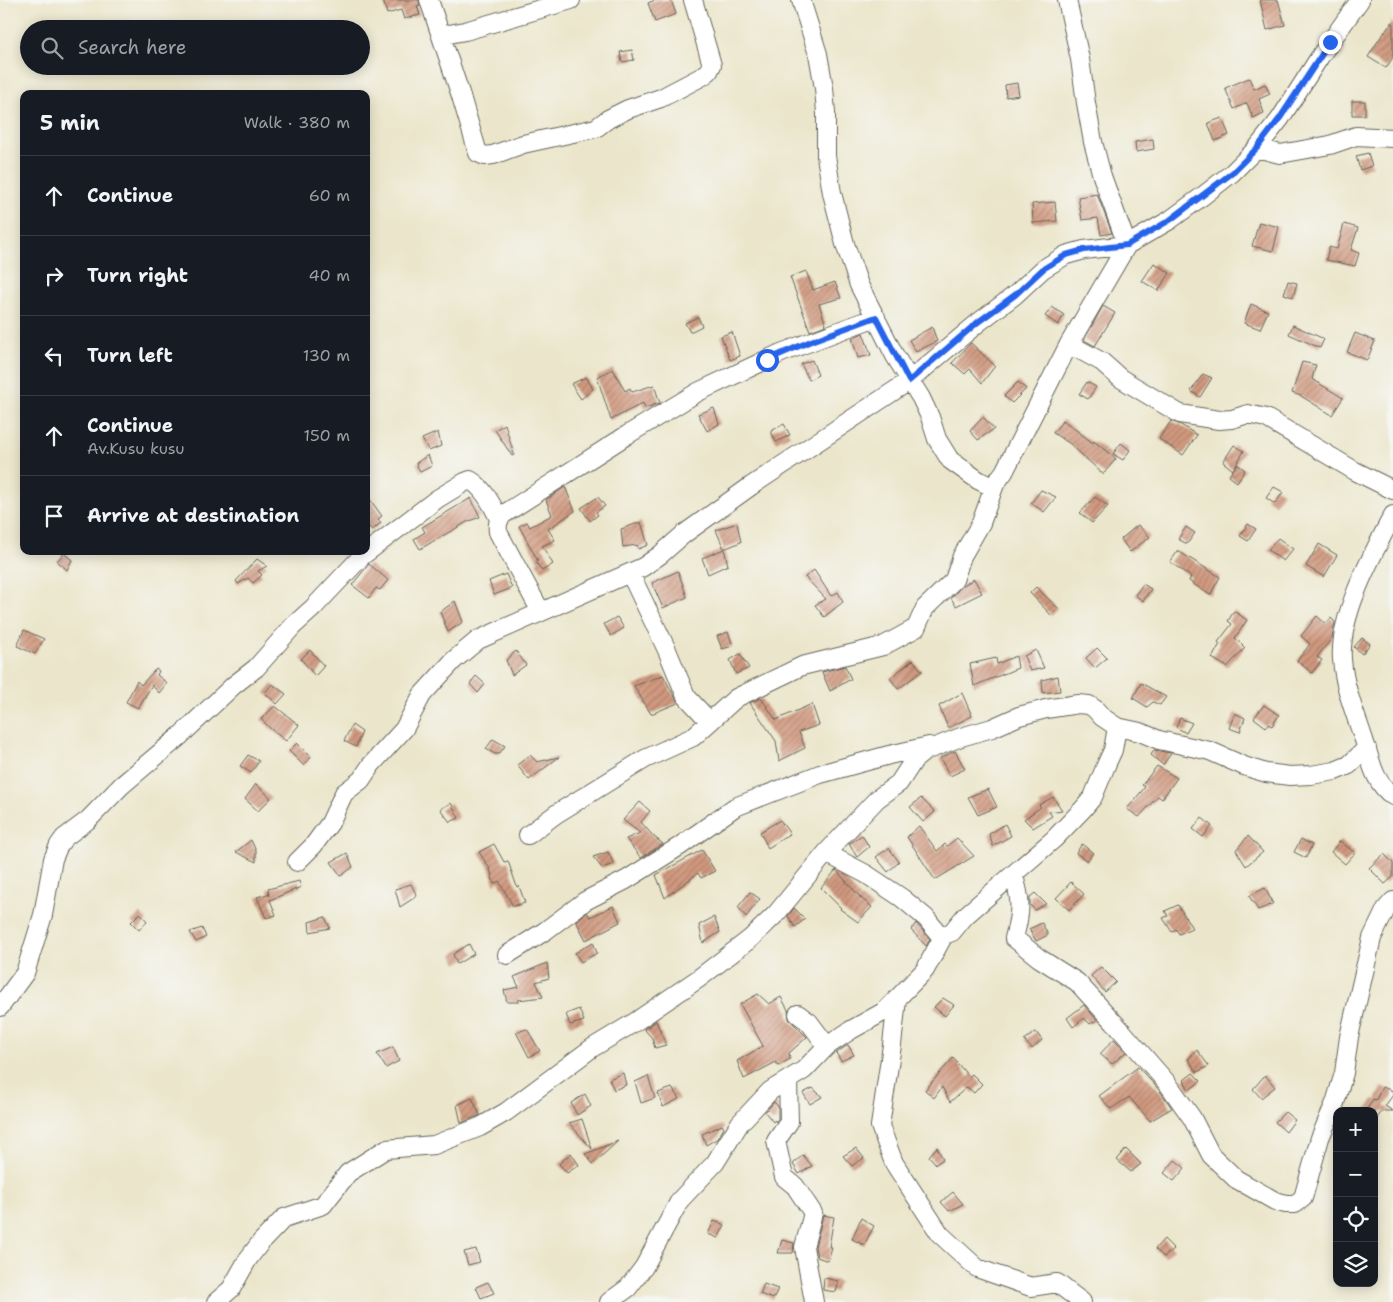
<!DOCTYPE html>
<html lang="en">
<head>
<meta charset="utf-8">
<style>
	:root { --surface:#171b24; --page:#242831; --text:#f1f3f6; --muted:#9ea1a6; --line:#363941 }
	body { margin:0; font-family:"Shantell Sans",sans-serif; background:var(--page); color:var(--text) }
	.controls { position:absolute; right:15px; bottom:15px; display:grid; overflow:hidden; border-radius:10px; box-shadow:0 2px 12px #0003 }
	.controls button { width:45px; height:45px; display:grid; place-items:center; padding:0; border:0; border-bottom:1px solid var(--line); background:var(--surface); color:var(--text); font:25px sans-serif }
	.stop { position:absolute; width:15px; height:15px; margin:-11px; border:4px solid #2563eb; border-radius:50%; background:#fff }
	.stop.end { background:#2563eb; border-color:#fff; box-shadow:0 1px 5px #0008 }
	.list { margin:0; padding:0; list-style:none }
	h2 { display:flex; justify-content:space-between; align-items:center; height:65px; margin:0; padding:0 20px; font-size:21px }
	h2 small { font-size:16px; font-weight:400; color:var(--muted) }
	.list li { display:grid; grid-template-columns:32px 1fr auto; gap:15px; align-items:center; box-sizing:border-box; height:80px; padding:0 20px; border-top:1px solid var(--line) }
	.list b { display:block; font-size:19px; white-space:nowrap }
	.list p { margin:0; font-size:16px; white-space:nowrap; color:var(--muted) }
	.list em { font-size:16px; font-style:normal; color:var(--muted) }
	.icon { flex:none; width:28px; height:28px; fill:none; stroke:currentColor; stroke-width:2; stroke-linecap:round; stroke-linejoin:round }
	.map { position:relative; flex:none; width:1393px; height:1302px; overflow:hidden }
	.search { position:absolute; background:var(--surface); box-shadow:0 2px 12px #0003; left:20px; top:20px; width:350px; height:55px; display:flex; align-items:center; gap:12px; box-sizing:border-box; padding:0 18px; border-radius:28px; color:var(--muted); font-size:19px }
	.panel { position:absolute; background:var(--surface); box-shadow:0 2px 12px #0003; left:20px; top:90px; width:350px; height:465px; border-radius:10px }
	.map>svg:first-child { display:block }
	.building { fill:url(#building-hatch) }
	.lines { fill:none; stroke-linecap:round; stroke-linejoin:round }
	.minor-casing { stroke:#646359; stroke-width:20 }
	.minor { stroke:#fff; stroke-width:18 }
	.route { stroke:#2563eb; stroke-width:6 }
</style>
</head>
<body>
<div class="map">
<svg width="1393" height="1302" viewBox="0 0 1393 1302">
	<defs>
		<pattern id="building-hatch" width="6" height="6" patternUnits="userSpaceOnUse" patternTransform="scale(1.25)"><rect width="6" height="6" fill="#d1997f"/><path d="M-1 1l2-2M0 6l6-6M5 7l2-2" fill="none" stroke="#a97c67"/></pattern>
	</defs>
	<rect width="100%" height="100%" fill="#f6f6f2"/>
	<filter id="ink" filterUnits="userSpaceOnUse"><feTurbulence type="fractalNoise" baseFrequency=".02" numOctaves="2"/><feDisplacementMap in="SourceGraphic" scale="10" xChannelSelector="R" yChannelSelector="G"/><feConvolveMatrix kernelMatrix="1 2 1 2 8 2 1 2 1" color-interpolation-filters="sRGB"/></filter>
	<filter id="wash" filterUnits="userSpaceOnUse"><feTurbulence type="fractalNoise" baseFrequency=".0096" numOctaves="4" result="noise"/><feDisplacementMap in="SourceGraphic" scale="20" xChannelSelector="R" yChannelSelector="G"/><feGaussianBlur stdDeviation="1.12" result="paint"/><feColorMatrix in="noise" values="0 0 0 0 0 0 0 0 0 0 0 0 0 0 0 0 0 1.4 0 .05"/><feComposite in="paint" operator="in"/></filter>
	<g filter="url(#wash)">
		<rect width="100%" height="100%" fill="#ebe6cb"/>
		<g id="blocks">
			<!-- building -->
			<path class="building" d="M383,0H419L420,5L417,6L420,15L404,19L401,10L387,14Z
				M655,0H671L676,14L655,22L648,3Z
				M1260,0H1278L1285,25L1267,30Z
				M1393,21V57L1386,68L1368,57L1378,41Z
				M632,50L634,60L622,62L620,52Z
				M1249,78L1254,89L1265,84L1270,94L1259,99L1264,113L1253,118L1247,103L1234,109L1225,88Z
				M1017,83L1019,95L1006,97L1005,85Z
				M1352,101H1365V115H1352Z
				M1222,118L1229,135L1215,141L1208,123Z
				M1153,139L1154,149L1136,152L1135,142Z
				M1368,153L1372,166L1360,170L1356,156Z
				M1097,194L1112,233L1101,235L1098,218L1082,220L1078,197Z
				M1055,202L1057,221L1033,223L1032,204Z
				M1259,222L1279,227L1273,251L1252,246Z
				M1344,224L1358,228L1351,250L1359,253L1355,266L1326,260L1329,247L1337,249Z
				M1154,263L1170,273L1158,291L1142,281Z
				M806,271L813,290L835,282L841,298L819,304L826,325L810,331L790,277Z
				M1288,281L1297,283L1293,297L1284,294Z
				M1251,304L1268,311L1260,329L1244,323Z
				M1103,306L1115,313L1095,346L1084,340Z
				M1052,307L1064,315L1058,325L1045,316Z
				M698,317L702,326L690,332L685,323Z
				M1293,325L1324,339L1320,348L1289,334Z
				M932,327L937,341L916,352L909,340Z
				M732,332L740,356L730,360L721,336Z
				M863,333L871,355L858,358L852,338Z
				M1355,333L1375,341L1367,360L1347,352Z
				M971,343L995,366L982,383L970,369L965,374L952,363Z
				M812,360L818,375L809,380L801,364Z
				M1302,362L1316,365L1312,379L1343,398L1332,415L1301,396L1292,393Z
				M613,369L625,391L630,388L632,392L654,385L660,403L645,408L643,403L611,420L597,377Z
				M1203,374L1212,378L1200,397L1191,391Z
				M586,377L593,389L581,399L571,384Z
				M1018,382L1026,389L1012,403L1004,396Z
				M1087,382L1096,387L1088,399L1079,394Z
				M714,408L719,424L707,431L698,414Z
				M983,417L994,429L978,440L970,431Z
				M1063,420L1093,443L1094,441L1116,459L1103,474L1069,443L1053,433Z
				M1171,421L1181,425L1197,435L1183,455L1159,439Z
				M505,424L514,455L512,456L495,430Z
				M784,424L790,435L776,442L771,431Z
				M438,432L441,446L429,451L422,439Z
				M1121,443L1130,450L1123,460L1113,454Z
				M1234,445L1244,451L1233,470L1223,462Z
				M428,455L432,466L420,472L416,463Z
				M1237,464L1245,470L1237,482L1229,476Z
				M565,487L575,511L548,529L555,540L542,546L553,564L542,571L536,562L538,561L519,526L527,522L530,527L552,515L546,500Z
				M1274,487L1283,492L1275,504L1266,498Z
				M1041,490L1056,497L1044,512L1031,503Z
				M366,494L382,516L378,519L381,523L372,530L368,526L366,527Z
				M598,497L605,506L596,512L598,515L590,521L581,508Z
				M1095,497L1108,506L1092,523L1080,513Z
				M471,498L480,517L467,522L420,549L414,539L425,532L422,527Z
				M641,522L648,545L638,549L637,545L623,547L621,529Z
				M737,523L741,542L724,549L716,530Z
				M1248,524L1256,529L1248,541L1240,536Z
				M1138,525L1150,537L1130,552L1121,539Z
				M1186,527L1195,533L1187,544L1178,539Z
				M1278,538L1293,549L1283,561L1268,550Z
				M1319,544L1337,555L1324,577L1306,566Z
				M724,549L728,565L708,574L702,558Z
				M1178,551L1220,577L1210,595L1189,581L1191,577L1170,562Z
				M64,553L72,560L67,570L57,561Z
				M257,559L267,566L258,571L262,575L253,583L248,578L238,584L236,581Z
				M369,564L388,580L380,590L376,588L369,598L352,585Z
				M814,570L831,596L838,592L843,602L824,617L815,605L826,599L805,577Z
				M678,571L687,597L663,608L652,583Z
				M506,574L512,588L494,595L489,581Z
				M974,579L982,593L956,606L951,598L962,586Z
				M1143,584L1151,589L1143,601L1135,595Z
				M1036,587L1058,608L1051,615L1030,593Z
				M455,601L463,622L448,632L440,612Z
				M1234,611L1247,620L1235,638L1245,648L1227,667L1212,658L1220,644L1218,642L1232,624L1228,621Z
				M1317,616L1326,624L1331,618L1335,622L1332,638L1317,657L1322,660L1312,673L1297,661L1310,644L1301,636Z
				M617,617L624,628L611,636L604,624Z
				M24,630L44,639L35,654L17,646Z
				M728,632L733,646L722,649L717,636Z
				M1362,638L1370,644L1362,654L1354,647Z
				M1097,648L1107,658L1095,668L1086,658Z
				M310,650L324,666L315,676L301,659Z
				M1036,650L1044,668L1030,671L1024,656Z
				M516,651L526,665L512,675L506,660Z
				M740,654L749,668L736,674L730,660Z
				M1016,656L1018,668L974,686L970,664L996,658L997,664Z
				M913,660L922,671L898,689L890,678Z
				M845,666L851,679L830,691L822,672Z
				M156,669L159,671L157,675L167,683L159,693L152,685L138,708L126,702L137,681L141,685Z
				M663,675L678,703L651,714L634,686Z
				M476,676L485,684L478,693L470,684Z
				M1058,676L1060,691L1043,693L1042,680Z
				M1141,683L1166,697L1160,705L1153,702L1147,707L1133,698Z
				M272,684L286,694L277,704L265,693Z
				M962,693L972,716L948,728L939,706Z
				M761,698L776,720L812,704L819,725L799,732L805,748L779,761L776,741L750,703Z
				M1264,705L1279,715L1272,726L1268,724L1266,727L1254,718Z
				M275,706L299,725L286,741L272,730L261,719Z
				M1235,713L1245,718L1240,732L1229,728Z
				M1180,718L1192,723L1186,733L1176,727Z
				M352,725L362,732L356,747L344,741Z
				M493,739L505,746L499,754H495L486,749Z
				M297,743L311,757L304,766L289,751Z
				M1154,750L1171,753L1163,765L1151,755Z
				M955,751L965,769L950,776L940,758Z
				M248,755L259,761L251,773L240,766Z
				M530,755L537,762L559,757L529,780L517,765Z
				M1157,766L1177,778L1162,799L1158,796L1139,817L1127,809L1145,787L1142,785Z
				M256,784L271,798L258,811L245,799Z
				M988,789L997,807L978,815L968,797Z
				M1053,797L1062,810L1049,812L1052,816L1033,828L1024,819L1041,807L1039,805Z
				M921,798L935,812L923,822L910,807Z
				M640,802L650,811L641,822L653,836L663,844L641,858L626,839L640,833L623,820Z
				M451,803L459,818L450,822L440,809Z
				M1202,818L1212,826L1203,837L1193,829Z
				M780,820L790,834L768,848L760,832Z
				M1005,824L1011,836L993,846L989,834Z
				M919,826L937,851L945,844L947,846L957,838L974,856L935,880L907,837Z
				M862,835L869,847L857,857L849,844Z
				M1248,836L1263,852L1246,866L1236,850Z
				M1301,839L1312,845L1306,858L1294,852Z
				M251,840L256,851V862L236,852Z
				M1340,841L1355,853L1345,864L1331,852Z
				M494,844L504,862L508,861L517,887L519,886L525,903L513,906L499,881L494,884L490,869L479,852Z
				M1082,844L1093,853L1087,861L1076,853Z
				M889,848L899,862L888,872L876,857Z
				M702,850L715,871L701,878L698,873L665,898L656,875Z
				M608,852L614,864L602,868L593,857Z
				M347,853L353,867L341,876L331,862Z
				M1384,854L1393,863V877L1385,884L1369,868Z
				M836,870L861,898L872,907L858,922L840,909L841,908L821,888Z
				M299,881L301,887L270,900L276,915L266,918L257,897L268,894L269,896L268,889Z
				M1071,882L1084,894L1069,910L1056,898Z
				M411,884L417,896L400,907L395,889Z
				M1265,888L1273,904L1258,910L1249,896Z
				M750,892L760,899L746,917L738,907Z
				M1035,893L1046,904L1035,910L1030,905V897Z
				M1178,905L1192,928L1179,934L1176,929L1172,932L1163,918L1168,916L1165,911Z
				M613,906L620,922L586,940L576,921L587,912L590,917Z
				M794,908L805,919L795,927L788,916Z
				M140,913L147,921L139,930L131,922Z
				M325,917L330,928L310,932L309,922Z
				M714,917L720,932L703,943L699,925Z
				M916,923L930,939L926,946L911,930Z
				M1042,923L1048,935L1036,941L1029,929Z
				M202,928L206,937L196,942L190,932Z
				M593,942L597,953L581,962L575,953Z
				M469,944L474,954L457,964L453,954Z
				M547,963L549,978L536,982L543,997L518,1000L519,1002H507L504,990L519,987L514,977Z
				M1101,967L1116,982L1105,992L1091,976Z
				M758,994L769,1004L781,997L788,1010L789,1019L807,1037L789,1053L790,1059L778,1066L776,1062L744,1079L737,1061L763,1046L740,1004Z
				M943,998L954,1005L945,1016L934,1007Z
				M1084,1005L1097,1020L1090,1024L1084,1018L1073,1027L1067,1018Z
				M579,1009L584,1021L570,1025L566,1014Z
				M656,1021L666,1045L655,1048L652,1038L644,1029Z
				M527,1029L540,1051L529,1057L516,1032Z
				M1036,1032L1042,1040L1032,1049L1024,1040Z
				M1114,1039L1126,1052L1112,1064L1100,1054Z
				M848,1045L854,1055L841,1061L836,1053Z
				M393,1047L399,1061L386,1068L377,1054Z
				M1197,1050L1209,1066L1197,1072L1188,1059Z
				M953,1058L969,1077L972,1074L982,1084L974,1093L967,1087L950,1102L942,1087L934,1098L925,1090Z
				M1138,1067L1160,1091L1172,1108L1150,1121L1129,1097L1111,1109L1099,1096Z
				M623,1073L626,1085L614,1090L609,1079Z
				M1193,1073L1201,1081L1189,1090L1184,1080Z
				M1265,1075L1275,1087L1261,1098L1253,1089Z
				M648,1076L655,1098L641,1103L635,1082Z
				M1382,1087L1393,1091V1095L1385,1106L1393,1111H1382L1374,1123V1111H1366L1373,1099L1376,1100Z
				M672,1088L679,1099L663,1107L658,1093Z
				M813,1088L822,1097L810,1104L803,1093Z
				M585,1094L591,1106L577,1115L571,1103Z
				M472,1098L480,1115L461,1123L457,1105Z
				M774,1102L778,1106V1119L776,1122L775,1120L773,1122L765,1112Z
				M1285,1112L1295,1120L1286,1132L1275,1122Z
				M582,1119L592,1149L569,1123Z
				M722,1125L724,1128L718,1138L706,1145L702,1134Z
				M618,1141L593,1164L585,1154Z
				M937,1147L943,1159L936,1164L929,1156Z
				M856,1148L864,1158L852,1166L843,1156Z
				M1126,1149L1141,1164L1131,1172L1117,1160Z
				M571,1153L579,1165L567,1173L559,1164Z
				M803,1155L812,1166L799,1174L793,1164Z
				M1175,1160L1185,1168L1174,1181L1164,1173Z
				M953,1192L963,1204L949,1211L941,1202Z
				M823,1215L834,1217L829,1247H832L828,1261L817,1257L815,1247Z
				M861,1218L874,1226L864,1245L852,1239Z
				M714,1221L725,1225L718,1238L708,1234Z
				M1164,1239L1174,1249L1164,1257L1155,1249Z
				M782,1240L794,1243L793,1253H778Z
				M476,1249L480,1262L468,1265L464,1252Z
				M824,1278L839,1281L836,1292L823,1290Z
				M488,1282L494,1293L481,1298L476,1287Z
				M764,1284L778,1289L773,1299L760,1294Z"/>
		</g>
	</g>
	<g filter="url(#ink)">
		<use href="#blocks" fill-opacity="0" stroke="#646359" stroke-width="1"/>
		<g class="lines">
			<!-- minor casing -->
			<g class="minor-casing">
				<path id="minor" d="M429,0L460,93L478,153L485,156L493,155L523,144L596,128L608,119L628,109L661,98L703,76L709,71L712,65L693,0
					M801,0L818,54L824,88L826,113V156L832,193L845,244L859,285L895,356L921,398L930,417L937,439L950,460L978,480L988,485L995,484L1004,472L1069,344L1127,245L1102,176L1093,142L1086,103L1080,59L1067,0
					M440,32L449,34L465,31L571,0
					M1257,148L1280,154L1330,145L1356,136L1393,138
					M1069,344L1102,362L1120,378L1180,414L1219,420L1232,419L1248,414L1266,418L1355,471L1393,490
					M1393,515C1373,554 1339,614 1342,659C1344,687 1355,713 1364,740C1371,761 1374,783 1393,796
					M630,573L667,650L686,696L710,722
					M541,612L498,532C497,524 498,520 504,514L627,435L698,392L781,353L876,317
					M528,835L556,814L645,759L693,737L736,698L802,666L883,646L916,628L925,608L954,580L962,556L981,523L995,484
					M826,853L866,874L902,898L926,918L938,933L944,935L952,932L965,916L1054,839L1083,809L1093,797L1107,763L1113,750L1117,727
					M297,862L313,846L330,823L344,793L361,780L371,765L404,729L422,695L454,660L478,640L643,567L660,555L684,534L751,486L909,381L979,322L1015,295L1043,269L1066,255L1084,250L1127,245L1170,220L1204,195L1232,173L1257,148L1280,119L1321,55L1360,0
					M1013,874C1022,900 1021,912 1014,938L1039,958L1077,982L1120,1029L1168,1084L1192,1118L1211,1155L1236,1179L1275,1201L1286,1204H1295L1303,1198L1320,1138L1335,1103L1344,1073L1349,1037L1372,938L1386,909L1393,901
					M507,955L545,931L585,901L626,880L680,846L735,807L820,774L889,755L929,746
					M897,999L892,1045L880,1126L894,1163L940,1234L977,1268L1031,1287L1057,1283L1082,1302
					M0,1007L25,973L43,915L53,859L59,845L64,838L88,820L122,785L180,736L234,685L256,668L293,626L313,608L362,556L437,499L465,482L470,480C483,487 493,506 499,519
					M798,1014L809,1022L827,1046L851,1030L885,1011L925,970L944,935
					M788,1080L789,1122L776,1141L784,1177L795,1186L813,1213L804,1247L814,1302
					M216,1302L231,1289L248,1259L261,1242L284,1218L323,1205L348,1173L386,1149L434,1145L480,1127L506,1112L592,1048L635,1022L698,979L750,939L776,914L826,853L877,799L899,783L914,760L925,751L961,737L992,728L1019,716L1046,709L1078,704L1089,705L1095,709L1102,717L1117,727L1140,732L1159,740L1210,751L1244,766L1266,773L1290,776L1311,775L1335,771L1349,765L1367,748
					M609,1302L628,1288L644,1267L680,1200L715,1163L740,1123L770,1091L804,1070L827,1046"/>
			</g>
			<!-- minor -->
			<use href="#minor" class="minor"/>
		</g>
	</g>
	<g class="lines" filter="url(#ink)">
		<!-- route -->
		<path class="route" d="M767,360L811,341L876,317L909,381L978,322L1015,295L1043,269L1066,255L1084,250L1127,245L1170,220L1232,173L1257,148L1280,118L1330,42"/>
	</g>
</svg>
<div class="controls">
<button>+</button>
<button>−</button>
<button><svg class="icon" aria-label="locate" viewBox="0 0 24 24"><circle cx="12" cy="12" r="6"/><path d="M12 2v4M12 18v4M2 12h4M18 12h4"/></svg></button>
<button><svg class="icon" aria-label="layers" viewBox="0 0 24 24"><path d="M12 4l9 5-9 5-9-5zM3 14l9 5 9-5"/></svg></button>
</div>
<div class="stop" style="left:767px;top:360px"></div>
<div class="stop end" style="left:1330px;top:42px"></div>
<div class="search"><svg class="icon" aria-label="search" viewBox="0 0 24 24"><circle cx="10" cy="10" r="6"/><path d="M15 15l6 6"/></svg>Search here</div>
<section class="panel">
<h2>5 min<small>Walk · 380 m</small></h2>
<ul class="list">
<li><svg class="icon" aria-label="ahead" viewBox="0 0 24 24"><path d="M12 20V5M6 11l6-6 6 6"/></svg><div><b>Continue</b></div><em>60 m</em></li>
<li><svg class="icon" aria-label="right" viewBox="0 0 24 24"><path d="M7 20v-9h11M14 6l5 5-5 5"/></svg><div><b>Turn right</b></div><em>40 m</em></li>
<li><svg class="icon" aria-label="left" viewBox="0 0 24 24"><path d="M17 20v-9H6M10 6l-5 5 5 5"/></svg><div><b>Turn left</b></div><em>130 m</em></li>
<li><svg class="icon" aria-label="ahead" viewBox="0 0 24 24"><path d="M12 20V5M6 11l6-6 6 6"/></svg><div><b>Continue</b><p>Av.Kusu kusu</p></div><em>150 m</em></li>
<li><svg class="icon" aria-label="arrive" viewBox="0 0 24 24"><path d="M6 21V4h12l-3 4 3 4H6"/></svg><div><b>Arrive at destination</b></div></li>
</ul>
</section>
</div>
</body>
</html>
